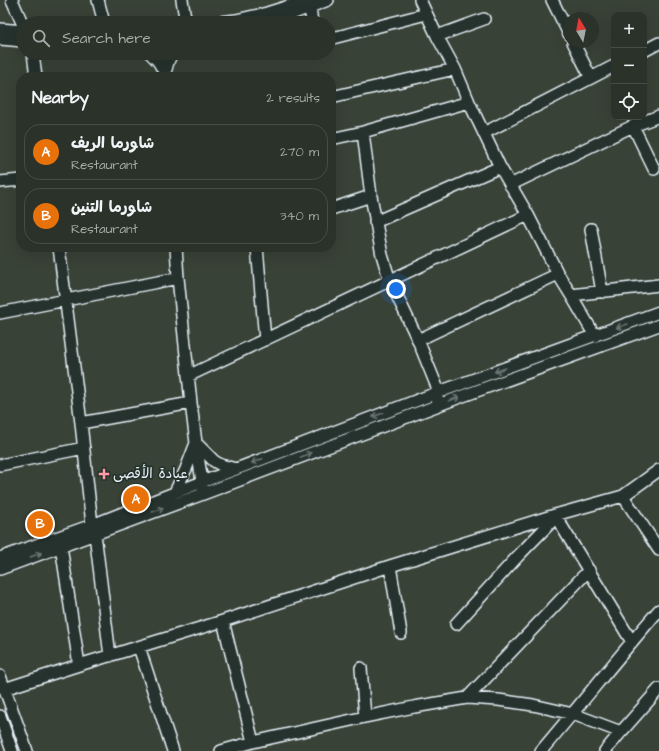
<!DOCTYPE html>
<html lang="en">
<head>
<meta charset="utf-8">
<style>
	:root { --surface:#2b3229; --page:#373e35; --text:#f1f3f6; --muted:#a6aaa8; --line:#474d46; --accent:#8abfa5 }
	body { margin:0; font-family:"Architects Daughter","Playpen Sans Arabic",sans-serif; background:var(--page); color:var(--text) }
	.controls { position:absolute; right:12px; top:12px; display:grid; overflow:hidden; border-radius:8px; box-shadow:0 4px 16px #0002 }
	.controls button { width:36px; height:36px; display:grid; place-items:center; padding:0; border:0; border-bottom:1px solid var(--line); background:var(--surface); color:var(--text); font:20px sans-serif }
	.compass { position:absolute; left:563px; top:12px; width:36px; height:36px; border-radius:50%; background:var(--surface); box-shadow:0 4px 16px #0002; rotate:350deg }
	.you { position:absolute; left:396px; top:289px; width:14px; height:14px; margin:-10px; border:3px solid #fff; border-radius:50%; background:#1a73e8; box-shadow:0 0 0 6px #1a73e833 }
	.badge { display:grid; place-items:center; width:26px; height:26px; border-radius:50%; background:var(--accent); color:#fff; font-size:13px; font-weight:700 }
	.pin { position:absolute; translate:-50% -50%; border:2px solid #fff; box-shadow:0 1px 4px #0006 }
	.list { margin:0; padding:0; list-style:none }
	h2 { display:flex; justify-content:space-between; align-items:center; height:52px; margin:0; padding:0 16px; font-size:17px }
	h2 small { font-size:13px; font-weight:400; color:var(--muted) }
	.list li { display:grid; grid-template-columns:26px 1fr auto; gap:12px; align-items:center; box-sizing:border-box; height:56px; margin:0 8px 8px; padding:0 8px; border:1px solid var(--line); border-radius:16px }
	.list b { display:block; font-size:15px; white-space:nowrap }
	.list p { margin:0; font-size:13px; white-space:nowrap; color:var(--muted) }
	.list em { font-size:13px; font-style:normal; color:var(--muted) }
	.icon { flex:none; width:22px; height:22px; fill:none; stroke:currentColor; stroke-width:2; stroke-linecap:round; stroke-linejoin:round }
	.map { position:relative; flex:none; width:659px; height:751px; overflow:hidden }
	.search { position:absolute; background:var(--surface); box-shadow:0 4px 16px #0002; left:16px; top:16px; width:320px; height:44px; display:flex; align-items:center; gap:10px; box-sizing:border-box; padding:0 14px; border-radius:22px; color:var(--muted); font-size:15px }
	.panel { position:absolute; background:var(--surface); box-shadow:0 4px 16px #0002; left:16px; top:72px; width:320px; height:180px; border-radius:16px }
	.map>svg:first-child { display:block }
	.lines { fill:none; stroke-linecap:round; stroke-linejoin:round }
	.minor-casing { stroke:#e8f1f8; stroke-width:14 }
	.minor { stroke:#26332d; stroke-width:11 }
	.oneway { stroke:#6a7674 }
	.poi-dot { fill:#ff9aa2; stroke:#26332d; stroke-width:1.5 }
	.labels { text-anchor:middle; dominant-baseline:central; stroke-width:3.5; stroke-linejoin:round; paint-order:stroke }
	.poi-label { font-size:14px; fill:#e8f1f8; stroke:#26332d; text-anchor:start }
</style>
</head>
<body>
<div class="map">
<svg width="659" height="751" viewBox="0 0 659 751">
	<rect width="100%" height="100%" fill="#394237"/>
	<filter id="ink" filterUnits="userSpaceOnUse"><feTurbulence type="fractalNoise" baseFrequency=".025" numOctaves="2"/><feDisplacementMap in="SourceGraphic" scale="8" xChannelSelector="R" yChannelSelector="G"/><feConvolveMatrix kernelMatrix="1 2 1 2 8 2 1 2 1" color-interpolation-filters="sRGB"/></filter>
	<g filter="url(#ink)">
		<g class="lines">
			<!-- minor casing -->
			<g class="minor-casing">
				<path id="minor" d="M12,0L23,25
					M98,0L104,23
					M182,0L186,23
					M420,0L437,36L455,69L469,102L500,167L528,215L558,274L571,295
					M552,0L569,34
					M310,7L312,23
					M211,23L236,20L267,13L308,0
					M261,23L286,16L328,0
					M0,29L23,31
					M437,36L484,19
					M0,39L23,41
					M329,39L426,14
					M573,42L591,78
					M644,51L659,43
					M33,53L36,77
					M150,53L158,61L165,73
					M165,73L168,62L172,53
					M331,97L455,69
					M633,126L654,169
					M363,132L371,196L382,255L390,281L418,340L439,392L437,399
					M484,133L614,66
					M331,139L363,132L469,102
					M0,182L21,180
					M510,185L633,126L659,116
					M331,209L371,196
					M375,222L500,167
					M591,229L602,292
					M59,247L81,423L92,525
					M176,247L178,278L191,403L196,443L203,488
					M257,247L265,340
					M0,313L178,278
					M595,336L571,295L659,285
					M418,340L558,274
					M188,376L528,215
					M81,423L191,403
					M0,465L84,448
					M175,492L186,469L196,443L214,461L221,465L236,469
					M623,496L659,550
					M555,515L632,642
					M95,534L110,656
					M61,546L79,665
					M0,558L92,525L202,482L439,392L659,312
					M390,566L401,633
					M0,569L203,494L460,397L659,325
					M456,624L518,556L556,517
					M139,647L173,751
					M361,668L365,717
					M0,676L27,751
					M4,689L79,665L223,621
					M467,698L589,570
					M0,716L12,751
					M253,742L223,621L390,566L555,515L623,496L659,470
					M221,751L253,742L365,717L414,707L467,698L498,700L533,705L573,714L621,732
					M541,751C581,704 619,656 659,610
					M605,751L621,732L659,689"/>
			</g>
			<!-- minor -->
			<use href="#minor" class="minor"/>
		</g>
		<!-- one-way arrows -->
		<defs><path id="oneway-shaft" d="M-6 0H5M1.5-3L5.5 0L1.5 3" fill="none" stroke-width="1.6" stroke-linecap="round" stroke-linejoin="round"/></defs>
		<g class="oneway">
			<use href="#oneway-shaft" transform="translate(622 326) rotate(160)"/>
			<use href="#oneway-shaft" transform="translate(500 370) rotate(160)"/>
			<use href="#oneway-shaft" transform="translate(454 399) rotate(-21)"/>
			<use href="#oneway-shaft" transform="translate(378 415) rotate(159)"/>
			<use href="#oneway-shaft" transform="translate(306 455) rotate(-21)"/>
			<use href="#oneway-shaft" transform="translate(257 461) rotate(159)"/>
			<use href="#oneway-shaft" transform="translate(158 510) rotate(-20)"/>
			<use href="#oneway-shaft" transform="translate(36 555) rotate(-20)"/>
		</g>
	</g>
	<!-- markers -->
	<path class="poi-dot" d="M102 468h4v4h4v4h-4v4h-4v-4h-4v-4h4z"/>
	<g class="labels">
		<!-- poi labels -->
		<g class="poi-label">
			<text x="113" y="474">عيادة الأقصى</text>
		</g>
	</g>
</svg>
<div class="controls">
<button>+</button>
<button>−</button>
<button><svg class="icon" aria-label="locate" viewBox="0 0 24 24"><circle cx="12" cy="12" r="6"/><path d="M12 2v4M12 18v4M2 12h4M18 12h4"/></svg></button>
</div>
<svg class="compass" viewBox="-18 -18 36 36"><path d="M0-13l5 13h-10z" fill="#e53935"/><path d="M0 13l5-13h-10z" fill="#a6aaa8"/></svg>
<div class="you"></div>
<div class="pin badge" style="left:136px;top:499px;background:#e8710a">A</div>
<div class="pin badge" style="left:40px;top:524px;background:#e8710a">B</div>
<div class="search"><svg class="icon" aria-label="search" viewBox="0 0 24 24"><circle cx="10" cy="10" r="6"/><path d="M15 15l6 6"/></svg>Search here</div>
<section class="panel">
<h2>Nearby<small>2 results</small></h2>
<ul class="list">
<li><span class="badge" style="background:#e8710a">A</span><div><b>شاورما الريف</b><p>Restaurant</p></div><em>270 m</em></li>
<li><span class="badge" style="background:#e8710a">B</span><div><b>شاورما التنين</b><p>Restaurant</p></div><em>340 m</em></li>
</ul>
</section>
</div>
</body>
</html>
